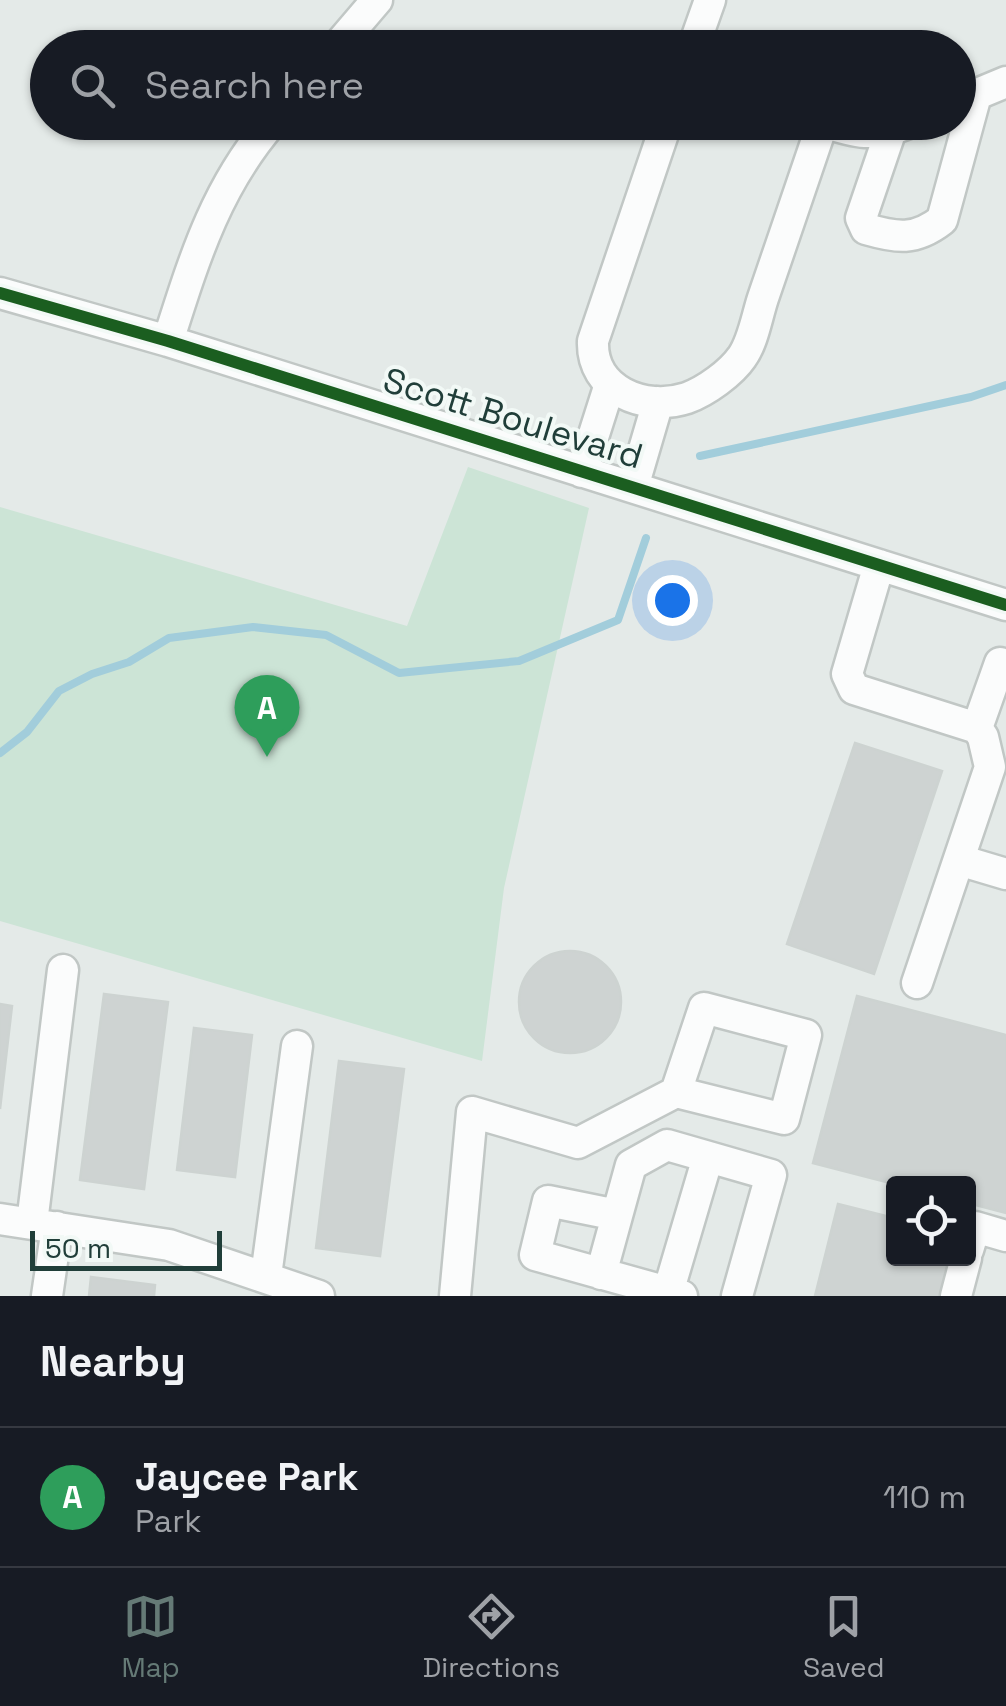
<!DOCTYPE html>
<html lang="en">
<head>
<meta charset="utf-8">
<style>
	:root { --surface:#171b24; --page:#242831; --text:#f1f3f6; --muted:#9ea1a6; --line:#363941; --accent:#657a76 }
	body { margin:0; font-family:"Space Grotesk",sans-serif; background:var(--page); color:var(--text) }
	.controls { position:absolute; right:30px; bottom:30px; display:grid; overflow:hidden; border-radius:10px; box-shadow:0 2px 8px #0004 }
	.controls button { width:90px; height:90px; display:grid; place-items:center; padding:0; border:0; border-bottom:2px solid var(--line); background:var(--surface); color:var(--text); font:50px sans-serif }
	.scale { position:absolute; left:30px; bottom:25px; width:192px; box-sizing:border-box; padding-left:10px; border:5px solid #203e39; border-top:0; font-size:28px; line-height:35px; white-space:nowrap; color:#203e39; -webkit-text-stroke:8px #f2f9f6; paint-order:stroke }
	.you { position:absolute; left:672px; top:600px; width:35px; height:35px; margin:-25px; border:8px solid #fff; border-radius:50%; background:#1a73e8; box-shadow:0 0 0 15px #1a73e833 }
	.badge { display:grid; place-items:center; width:65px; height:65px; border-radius:50%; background:var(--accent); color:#fff; font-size:32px; font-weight:700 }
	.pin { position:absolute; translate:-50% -82px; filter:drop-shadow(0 2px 5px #0008) }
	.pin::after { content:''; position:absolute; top:52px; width:35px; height:30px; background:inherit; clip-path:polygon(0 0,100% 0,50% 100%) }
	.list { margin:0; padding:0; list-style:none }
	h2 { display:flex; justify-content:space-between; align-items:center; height:130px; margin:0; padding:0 40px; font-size:42px }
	h2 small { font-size:32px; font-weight:400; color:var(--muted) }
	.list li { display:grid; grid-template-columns:65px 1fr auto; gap:30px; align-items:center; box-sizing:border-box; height:140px; padding:0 40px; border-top:2px solid var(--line) }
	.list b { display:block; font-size:38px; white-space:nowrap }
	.list p { margin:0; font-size:32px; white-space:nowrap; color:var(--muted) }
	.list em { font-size:32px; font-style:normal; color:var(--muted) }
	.icon { flex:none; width:55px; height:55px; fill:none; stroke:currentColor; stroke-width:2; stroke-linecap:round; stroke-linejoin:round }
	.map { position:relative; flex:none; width:1006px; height:1296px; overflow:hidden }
	.search { position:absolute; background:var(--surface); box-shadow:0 2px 8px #0004; left:30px; right:30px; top:30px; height:110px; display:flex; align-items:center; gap:25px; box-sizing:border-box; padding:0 35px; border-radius:55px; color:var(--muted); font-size:38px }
	.sheet { height:270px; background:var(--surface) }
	nav { display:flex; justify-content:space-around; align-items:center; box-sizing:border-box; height:140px; border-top:2px solid var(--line); background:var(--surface); font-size:28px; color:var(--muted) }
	nav a { display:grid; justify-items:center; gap:5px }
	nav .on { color:var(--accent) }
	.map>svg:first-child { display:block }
	.green { fill:#cce4d6 }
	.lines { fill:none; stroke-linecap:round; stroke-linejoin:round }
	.stream { stroke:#a2cddb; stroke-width:8 }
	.building { fill:#ced3d2; stroke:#cdd3d1; stroke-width:2.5 }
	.minor-casing { stroke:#c1c7c5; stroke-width:35 }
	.minor { stroke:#fbfcfc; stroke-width:30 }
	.cycleway-casing { stroke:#f2f9f6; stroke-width:19 }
	.cycleway { stroke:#1b5e20; stroke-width:12 }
	.labels { text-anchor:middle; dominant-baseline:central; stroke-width:8; stroke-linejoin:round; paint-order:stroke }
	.street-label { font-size:35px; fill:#203e39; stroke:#f2f9f6 }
</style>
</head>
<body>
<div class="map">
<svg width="1006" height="1296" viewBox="0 0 1006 1296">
	<rect width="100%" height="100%" fill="#e4eae8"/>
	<!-- green -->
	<path class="green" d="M468,467L589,508L504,888L482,1061L0,921V507L407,626Z"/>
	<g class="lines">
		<!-- stream -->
		<path class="stream" d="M700,456L971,397L1006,385
			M0,753L27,732L59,691L92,674L129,662L169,638L253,627L326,635L399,673L519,661L618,620L646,538"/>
	</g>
	<!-- building -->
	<path class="building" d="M855,743L942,771L874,974L787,944Z
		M519 1002a51 51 0 1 1 102 0a51 51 0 1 1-102 0Z
		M104,994L168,1002L144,1189L80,1180Z
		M857,996L1006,1035V1213L968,1203V1184H894L813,1163Z
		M0,1004L12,1006L0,1109Z
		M194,1028L252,1035L235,1177L177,1170Z
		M339,1061L404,1069L380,1256L316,1248Z
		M838,1204L894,1218V1258H950L940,1296H815Z
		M91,1277L155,1285L154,1296H89Z"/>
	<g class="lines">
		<!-- minor casing -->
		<g class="minor-casing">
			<path id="minor" d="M336,48L377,0
				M693,48L710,0
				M958,102L1006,82
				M667,122L593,341C591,390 644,412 687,398C706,391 731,373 742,357C753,342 757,316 763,298C783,240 803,181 823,122
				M824,122C856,133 874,137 906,124
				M891,130L861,218L866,229C897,238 915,241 942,220L976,95
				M0,293L168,341L1006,605
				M168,341C194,260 215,188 272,122
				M582,472L609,387
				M633,487L658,402
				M879,565L847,674L854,689L977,728L983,737L990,767L917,983
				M977,728L1000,663
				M959,860L1006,874
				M617,1215L548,1201L535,1255L682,1296
				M0,1219L169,1245L319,1296
				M32,1223L63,970
				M968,1250L975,1227L1006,1236
				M601,1274L631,1165L667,1145L771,1175L737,1296
				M266,1276L297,1046
				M47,1296L57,1227
				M455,1296L472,1112L578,1143L676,1092L784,1119L806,1035L704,1008L676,1092
				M667,1296L708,1157
				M956,1296L966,1258"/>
		</g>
		<!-- minor -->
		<use href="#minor" class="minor"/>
		<!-- cycleway casing -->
		<g class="cycleway-casing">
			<path id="cycleway" d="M0,293L168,341L1006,605"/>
		</g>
		<!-- cycleway -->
		<use href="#cycleway" class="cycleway"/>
	</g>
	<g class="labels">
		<!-- street labels -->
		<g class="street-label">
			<text transform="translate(513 418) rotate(17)">Scott Boulevard</text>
		</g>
	</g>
</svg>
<div class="controls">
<button><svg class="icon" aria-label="locate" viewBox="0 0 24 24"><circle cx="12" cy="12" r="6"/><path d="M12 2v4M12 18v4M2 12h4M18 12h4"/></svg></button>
</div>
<div class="scale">50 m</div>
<div class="you"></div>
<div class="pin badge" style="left:267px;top:757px;background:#2e9e5b">A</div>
<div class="search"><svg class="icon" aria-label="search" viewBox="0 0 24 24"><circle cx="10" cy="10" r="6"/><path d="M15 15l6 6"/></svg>Search here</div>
</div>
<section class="sheet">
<h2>Nearby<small></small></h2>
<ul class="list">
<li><span class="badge" style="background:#2e9e5b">A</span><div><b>Jaycee Park</b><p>Park</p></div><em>110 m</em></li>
</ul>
</section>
<nav>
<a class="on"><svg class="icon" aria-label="map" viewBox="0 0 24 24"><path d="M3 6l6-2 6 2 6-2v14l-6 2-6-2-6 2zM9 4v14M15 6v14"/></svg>Map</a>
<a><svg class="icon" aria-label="directions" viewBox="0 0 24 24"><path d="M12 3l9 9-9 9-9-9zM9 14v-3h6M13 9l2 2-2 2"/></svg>Directions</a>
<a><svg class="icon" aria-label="saved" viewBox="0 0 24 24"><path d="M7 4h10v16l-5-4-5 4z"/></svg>Saved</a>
</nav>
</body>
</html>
